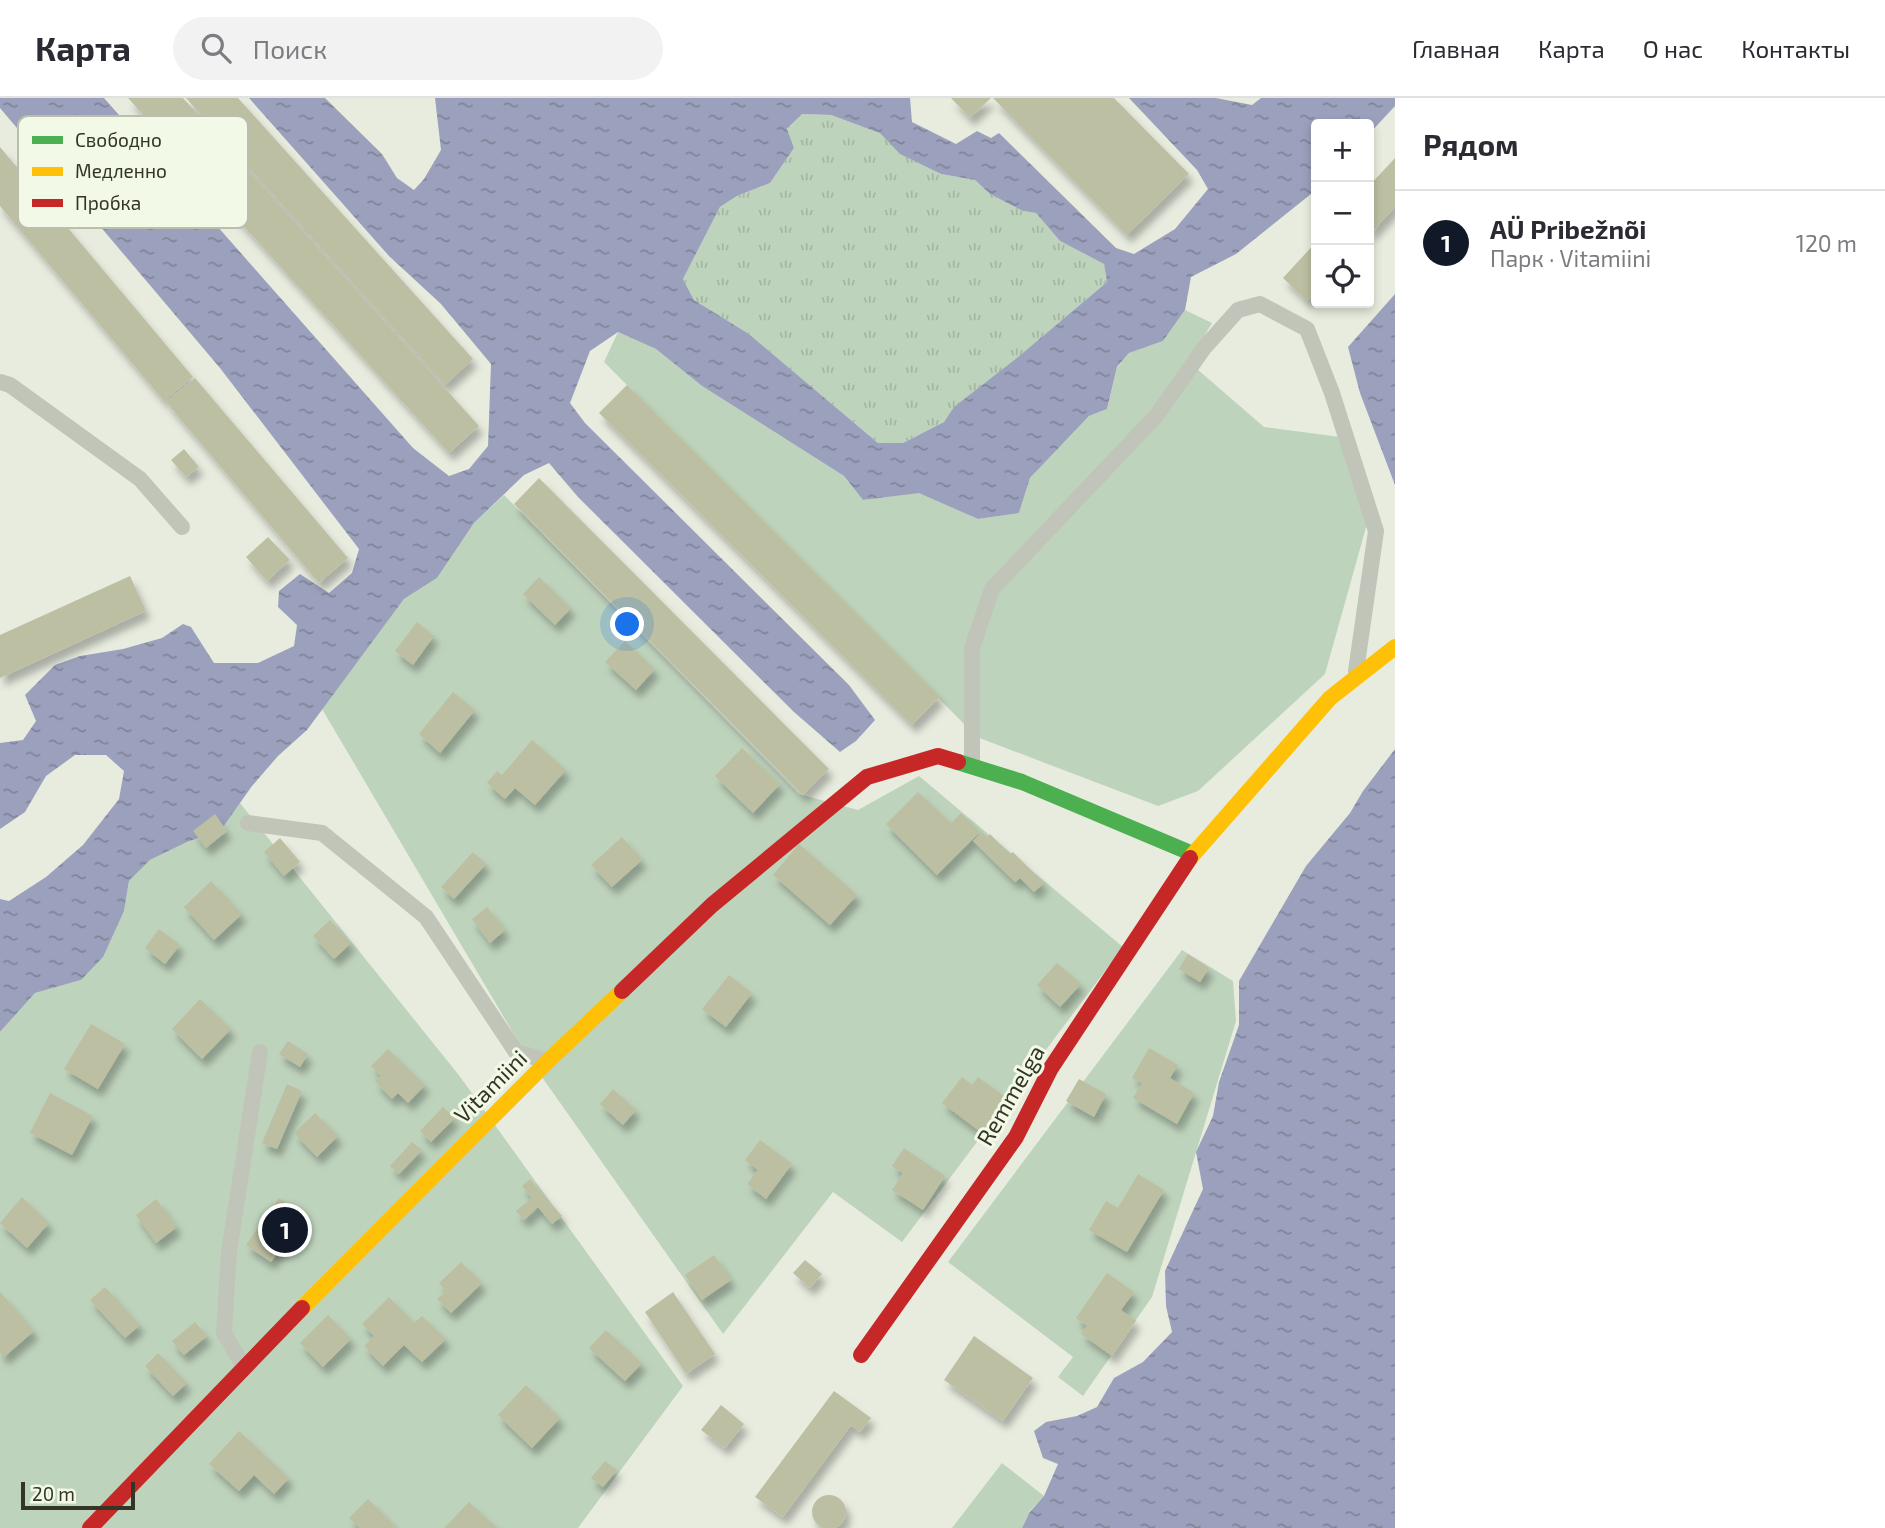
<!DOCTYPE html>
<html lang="ru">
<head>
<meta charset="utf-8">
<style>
	:root { --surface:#fff; --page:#f2f2f3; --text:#2b2b33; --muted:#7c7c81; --line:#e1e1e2; --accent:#111827 }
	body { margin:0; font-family:"Exo 2",sans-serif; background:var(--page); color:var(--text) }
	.controls { position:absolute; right:21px; top:21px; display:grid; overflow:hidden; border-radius:7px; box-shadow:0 4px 10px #0003 }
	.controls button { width:63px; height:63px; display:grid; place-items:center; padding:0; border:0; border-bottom:2px solid var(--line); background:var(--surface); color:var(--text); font:35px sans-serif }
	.scale { position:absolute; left:21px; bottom:18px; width:114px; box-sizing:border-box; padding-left:7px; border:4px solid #333527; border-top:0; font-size:19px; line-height:24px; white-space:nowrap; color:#333527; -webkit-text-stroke:5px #f2f9e6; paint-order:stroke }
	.you { position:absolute; left:628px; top:527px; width:24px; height:24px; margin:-18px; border:5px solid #fff; border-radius:50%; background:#1a73e8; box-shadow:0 0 0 10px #1a73e833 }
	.badge { display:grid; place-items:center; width:46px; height:46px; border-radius:50%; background:var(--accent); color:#fff; font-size:23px; font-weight:700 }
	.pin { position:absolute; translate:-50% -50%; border:4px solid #fff; box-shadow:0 2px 7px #0006 }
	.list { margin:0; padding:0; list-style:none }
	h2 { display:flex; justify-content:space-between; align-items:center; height:91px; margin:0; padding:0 28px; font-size:30px }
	h2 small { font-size:23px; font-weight:400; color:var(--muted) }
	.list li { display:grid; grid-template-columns:46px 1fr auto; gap:21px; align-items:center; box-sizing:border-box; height:105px; padding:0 28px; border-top:2px solid var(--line) }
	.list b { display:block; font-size:26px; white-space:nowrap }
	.list p { margin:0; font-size:23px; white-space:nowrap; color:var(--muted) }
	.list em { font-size:23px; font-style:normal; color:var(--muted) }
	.icon { flex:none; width:38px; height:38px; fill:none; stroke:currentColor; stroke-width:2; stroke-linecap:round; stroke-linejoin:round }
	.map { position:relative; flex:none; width:1395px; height:1430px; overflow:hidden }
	header { display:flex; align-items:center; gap:42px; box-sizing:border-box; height:98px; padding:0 35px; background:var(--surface); border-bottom:2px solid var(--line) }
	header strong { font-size:33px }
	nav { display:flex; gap:38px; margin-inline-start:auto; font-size:24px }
	.search { width:490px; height:63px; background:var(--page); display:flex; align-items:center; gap:18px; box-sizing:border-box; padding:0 24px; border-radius:38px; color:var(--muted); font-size:26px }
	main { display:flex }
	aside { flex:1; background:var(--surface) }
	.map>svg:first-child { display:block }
	.grass { fill:url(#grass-tufts) }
	.garden { fill:#bed3bc }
	.water { fill:url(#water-ripples); fill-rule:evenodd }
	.building { fill:#bcbfa1; filter:url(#shadow) }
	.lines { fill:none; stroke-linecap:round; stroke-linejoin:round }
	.lane { stroke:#c1c5b9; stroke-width:16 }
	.fast { stroke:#4caf50; stroke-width:16 }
	.slow { stroke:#ffc107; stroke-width:16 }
	.jam { stroke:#c62828; stroke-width:16 }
	.labels { text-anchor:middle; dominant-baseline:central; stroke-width:6; stroke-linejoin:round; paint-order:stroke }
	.street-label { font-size:23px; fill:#333527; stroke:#f2f9e6 }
	.key { fill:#f2f9e6; stroke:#b9bead; stroke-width:2 }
	.key-label { font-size:19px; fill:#333527 }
</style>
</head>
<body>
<header>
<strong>Карта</strong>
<div class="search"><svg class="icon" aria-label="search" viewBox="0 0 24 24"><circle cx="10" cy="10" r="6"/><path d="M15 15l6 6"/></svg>Поиск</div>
<nav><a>Главная</a><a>Карта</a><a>О нас</a><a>Контакты</a></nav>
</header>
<main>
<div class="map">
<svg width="1395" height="1430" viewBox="0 0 1395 1430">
	<defs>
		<pattern id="grass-tufts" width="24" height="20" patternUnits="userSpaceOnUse" patternTransform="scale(1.75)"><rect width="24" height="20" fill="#bed3bc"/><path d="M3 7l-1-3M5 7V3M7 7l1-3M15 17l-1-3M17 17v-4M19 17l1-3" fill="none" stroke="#a4b6a2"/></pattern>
		<pattern id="water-ripples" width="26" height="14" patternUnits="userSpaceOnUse" patternTransform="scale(1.75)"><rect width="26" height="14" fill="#9ba1bc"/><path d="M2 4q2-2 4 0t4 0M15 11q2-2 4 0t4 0" fill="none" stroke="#7f8499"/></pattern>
		<filter id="shadow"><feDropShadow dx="4.5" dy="8" stdDeviation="3.5" flood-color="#0004"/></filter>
	</defs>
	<rect width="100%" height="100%" fill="#e8ecdf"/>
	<!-- grass -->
	<path class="grass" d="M802,16L831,17L881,35L901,56L941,76L975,82L990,96L1023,113L1036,115L1060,143L1104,166L1107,184L1018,259L955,309L944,324L903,345H878L749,236L694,202L683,181L720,109L737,98L770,85L794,50L787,32Z"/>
	<!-- garden -->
	<path class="garden" d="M1185,212L1212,225L1189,264L1264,329L1340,339L1372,408L1325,576L1198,693L1158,708L977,639L604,264L618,234L656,251L702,288L844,378L863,402L919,394L978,421L1019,415L1030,380L1089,318L1107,311L1117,270L1129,255L1163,243Z
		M504,397L799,696L858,712L919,678L1123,849L902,1144L833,1094L723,1236L525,955L322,611L404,501L437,480L474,425Z
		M240,705L458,976L683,1288L578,1430H0V934L35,895L81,882L124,813L129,783L150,762L187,744L221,732Z
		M1182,852L1233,883L1236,923L1152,1199L1083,1298L1058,1279L1073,1259L948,1164Z
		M1002,1365L1044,1398L1029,1414L1022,1430H952Z"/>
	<!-- water -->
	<path class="water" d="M0,0H104L413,350L449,378L469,371L488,348L491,266L441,206L389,158L249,0H325L382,56L397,80L414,92L424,81L441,52L435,0H910L912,24L956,46L977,33L991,40L999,35L1116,150L1134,156L1175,131L1208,91L1197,72L1129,0H1216L1252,7L1261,0H1395V8L1369,36V26H1316V92L1236,156L1191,179L1185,212L1163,243L1129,255L1117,269L1107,311L1089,318L1030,380L1019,415L978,421L919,395L863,402L844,378L702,288L656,251L618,234L590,253L570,305L585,325L849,587L875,622L856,643L840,654L794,614L578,399L549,365L524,377L474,425L437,480L404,501L307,632L278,658L252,688L221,732L187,744L150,762L129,783L124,813L103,859L81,882L35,895L0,934V801L9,803L46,779L83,747L119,701L124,673L106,657H75L46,678L25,714L0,731V645L23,642L36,623L25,597L55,567L80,558L123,551L162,540L183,526L191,529L214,565H258L294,548L297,527L278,509L279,493L300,476L329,495L352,475L359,451L220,270L0,10ZM802,16L831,17L880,35L900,56L941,76L975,82L990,96L1023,113L1036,115L1060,143L1104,166L1107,184L1018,259L954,309L944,324L903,345H878L749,236L694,202L683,181L720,109L737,98L770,85L794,50L787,31Z
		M1395,196V387L1360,295L1348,249Z
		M1395,651V1430H1022L1029,1415L1044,1398L1058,1366L1043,1360L1034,1333L1046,1324L1077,1318L1097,1309L1114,1280L1143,1264L1172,1234L1166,1208L1165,1173L1203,1091L1196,1054L1213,1018L1219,984L1239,927V883L1306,768L1350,715L1363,693Z"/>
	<!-- building -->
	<path class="building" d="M128,0H183L479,328L449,355Z
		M186,0H238L473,261L445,287Z
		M951,0H991L970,20Z
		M993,0H1114L1189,76L1127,137Z
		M0,49L193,279L164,303L0,108Z
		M1395,60V109L1369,137V88Z
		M1316,144V193L1307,203L1283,180Z
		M195,280L348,460L319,485L166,304Z
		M627,287L940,599L912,627L599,315Z
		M184,351L199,369L186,379L171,362Z
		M539,380L829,671L803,697L514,406Z
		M268,439L290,462L267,483L246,459Z
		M130,478L146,513L0,580V537Z
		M539,479L571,510L555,527L523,496Z
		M417,524L434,538L413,567L395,553Z
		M625,543L655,571L636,592L605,564Z
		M453,594L475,612L440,655L419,636Z
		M532,642L566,672L535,707L515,690L505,701L487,685L497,673L502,677Z
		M742,650L780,686L753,715L715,678Z
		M918,694L951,725L961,715L980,734L937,777L886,726Z
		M215,716L227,733L206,750L193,733Z
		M982,734L987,739L990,736L1010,756L1013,754L1044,785L1034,794L1020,780L1015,784L973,743Z
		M622,739L642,762L612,789L591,767Z
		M280,740L300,764L284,778L264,754Z
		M799,746L857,797L830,827L773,777Z
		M473,754L486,766L454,801L441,789Z
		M211,783L242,816L214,842L184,809Z
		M487,809L505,832L490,845L472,821Z
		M330,822L351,845L334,861L313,838Z
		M159,831L180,847L165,866L145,850Z
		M1188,856L1209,870L1200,884L1179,871Z
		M1057,865L1081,886L1060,909L1037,887Z
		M729,877L752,895L726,929L702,911Z
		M200,901L231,931L202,961L172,931Z
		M91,926L125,946L98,991L64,971Z
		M288,943L308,956L300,969L279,956Z
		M1149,950L1178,967L1170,980L1194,995L1177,1026L1133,1000L1142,985L1132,980Z
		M388,951L425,987L408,1005L398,995L392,1001L375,983L381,978L371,968Z
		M962,979L972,987L978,979L1008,1001L982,1035L942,1005Z
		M1079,981L1106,996L1094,1019L1066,1003Z
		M287,986L302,993L277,1051L262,1045Z
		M613,991L636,1012L623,1027L600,1006Z
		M50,995L93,1018L72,1057L30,1035Z
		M443,1009L455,1020L431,1044L420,1033Z
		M315,1015L338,1038L317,1059L294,1035Z
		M760,1042L792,1066L766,1101L747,1086L758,1072L745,1062Z
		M412,1044L422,1052L399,1076L390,1068Z
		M904,1050L945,1078L923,1112L892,1092L903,1075L892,1068Z
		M1138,1076L1164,1092L1127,1154L1089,1132L1106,1103L1118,1110Z
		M530,1081L562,1118L552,1126L538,1109L524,1122L516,1113L532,1100L522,1088Z
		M22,1099L49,1125L27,1150L0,1125Z
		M279,1100L304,1117L271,1164L246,1147Z
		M156,1101L177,1129L156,1145L136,1117Z
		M714,1157L731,1182L702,1202L685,1177Z
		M805,1162L822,1176L810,1190L793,1175Z
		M461,1164L482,1185L451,1215L437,1201L446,1193L439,1185Z
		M1107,1175L1134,1194L1121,1212L1136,1223L1112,1258L1081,1236L1087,1228L1076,1220Z
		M105,1189L140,1227L125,1240L90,1202Z
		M0,1194L34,1233L4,1259L0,1254Z
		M673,1194L715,1256L686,1276L645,1214Z
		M389,1199L414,1225L422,1218L446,1241L422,1264L404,1247L383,1268L364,1248L374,1238L362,1226Z
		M328,1217L351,1241L323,1269L300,1245Z
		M195,1224L207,1238L184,1257L172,1243Z
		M606,1232L642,1265L625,1283L589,1250Z
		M974,1238L1033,1280L1003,1323L944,1282Z
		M158,1255L187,1285L173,1298L145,1268Z
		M526,1287L560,1320L532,1350L498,1317Z
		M834,1293L871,1320L860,1334L851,1327L783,1419L755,1399Z
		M721,1307L744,1326L725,1350L701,1332Z
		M239,1333L289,1380L274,1396L254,1377L239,1393L209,1366Z
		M605,1363L617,1372L603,1389L591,1380Z
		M812 1414a17 17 0 1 1 34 0a17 17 0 1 1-34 0Z
		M368,1401L396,1429L395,1430H360L349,1420Z
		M469,1404L497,1430H444Z"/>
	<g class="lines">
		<!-- lane -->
		<path class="lane" d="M0,284L10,287L140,381L182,429
			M972,668V550L992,491L1156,318L1204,250L1238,212L1260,206L1307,231L1332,295L1376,433L1356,573
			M248,725L322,735L426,819L516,954L548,963
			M244,1269L224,1235L229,1154L260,954"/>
		<!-- fast -->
		<path class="fast" d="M958,664L1022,684L1193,756"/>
		<!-- slow -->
		<path class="slow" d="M1190,760L1330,600L1395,549
			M302,1210L548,963L622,893"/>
		<!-- jam -->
		<path class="jam" d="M622,893L712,807L867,679L938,658L958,664
			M861,1257L1016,1039L1051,970L1190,760
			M90,1430L302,1210"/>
	</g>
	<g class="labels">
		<!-- street labels -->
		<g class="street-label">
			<text transform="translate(490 988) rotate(-45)">Vitamiini</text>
			<text transform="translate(1010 997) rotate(-60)">Remmelga</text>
		</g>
	</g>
	<!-- legend -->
	<rect x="18" y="18" width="230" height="112" rx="10" class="key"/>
	<rect x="32" y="38" width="31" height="8" fill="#4caf50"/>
	<rect x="32" y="69" width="31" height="9" fill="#ffc107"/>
	<rect x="32" y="101" width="31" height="8" fill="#c62828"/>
	<g class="key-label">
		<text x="75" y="49">Свободно</text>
		<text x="75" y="80">Медленно</text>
		<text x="75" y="112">Пробка</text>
	</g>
</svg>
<div class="controls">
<button>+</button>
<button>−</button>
<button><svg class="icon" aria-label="locate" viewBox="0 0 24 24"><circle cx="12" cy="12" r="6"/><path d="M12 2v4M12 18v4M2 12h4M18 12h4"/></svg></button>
</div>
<div class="scale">20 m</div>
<div class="you"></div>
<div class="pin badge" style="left:285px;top:1132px">1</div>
</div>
<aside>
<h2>Рядом<small></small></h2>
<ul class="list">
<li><span class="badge">1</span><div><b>AÜ Pribežnõi</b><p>Парк · Vitamiini</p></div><em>120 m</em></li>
</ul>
</aside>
</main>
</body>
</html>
